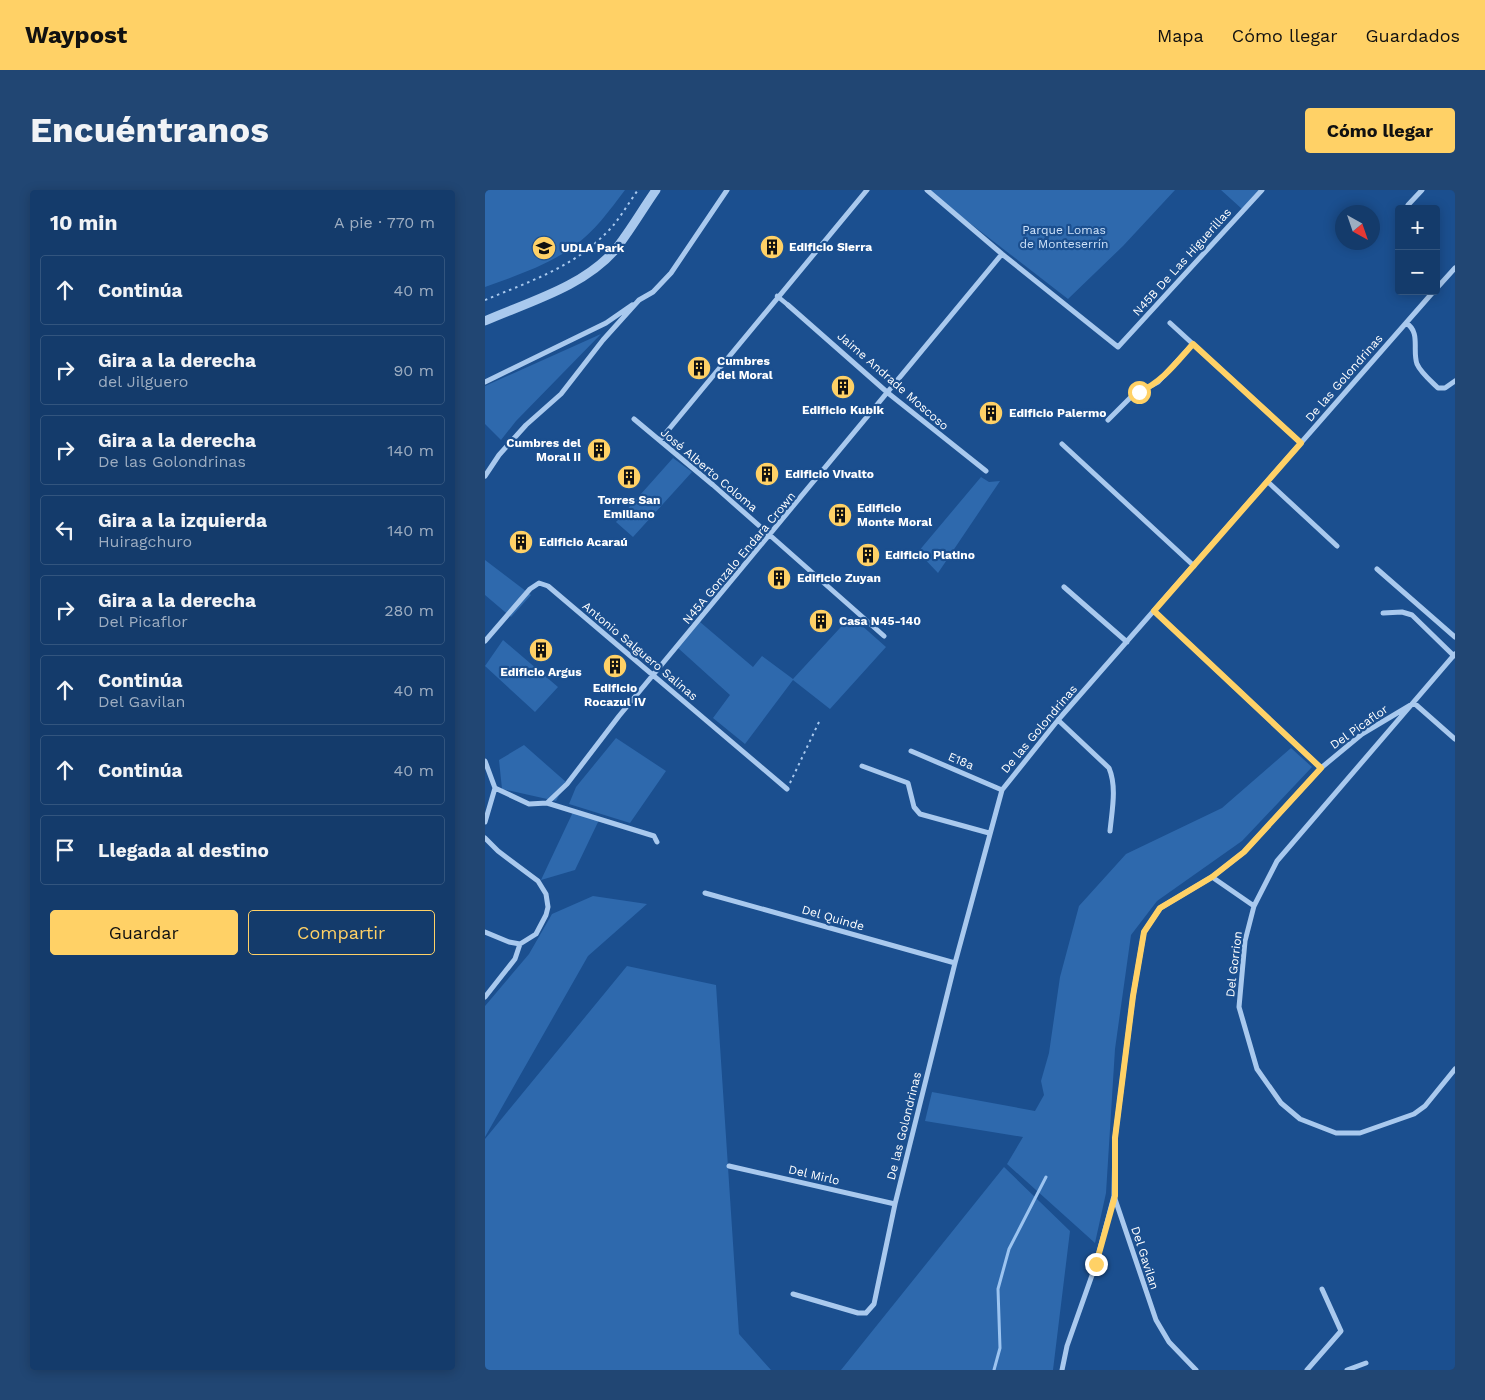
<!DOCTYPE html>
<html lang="es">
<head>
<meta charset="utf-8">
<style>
	:root { --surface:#143b6b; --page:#214673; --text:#f1f3f6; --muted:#9dadc1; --line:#33557e; --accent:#ffd166 }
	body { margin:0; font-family:"Work Sans",sans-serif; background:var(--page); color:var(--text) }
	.controls { position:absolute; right:15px; top:15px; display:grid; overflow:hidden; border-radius:5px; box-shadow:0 2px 12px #0003 }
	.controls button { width:45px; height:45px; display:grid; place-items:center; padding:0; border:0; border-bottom:1px solid var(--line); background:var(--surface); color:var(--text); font:25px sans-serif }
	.compass { position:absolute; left:850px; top:15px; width:45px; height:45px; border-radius:50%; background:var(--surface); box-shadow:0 2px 12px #0003; rotate:140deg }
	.stop { position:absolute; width:15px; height:15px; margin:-11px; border:4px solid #ffd166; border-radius:50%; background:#fff }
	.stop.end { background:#ffd166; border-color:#fff; box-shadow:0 1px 5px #0008 }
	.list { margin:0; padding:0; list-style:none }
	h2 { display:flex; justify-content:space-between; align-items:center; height:65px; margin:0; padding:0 20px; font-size:21px }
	h2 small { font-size:16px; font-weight:400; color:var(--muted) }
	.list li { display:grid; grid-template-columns:32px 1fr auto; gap:15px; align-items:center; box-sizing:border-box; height:70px; margin:0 10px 10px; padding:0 10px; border:1px solid var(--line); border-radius:5px }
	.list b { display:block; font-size:19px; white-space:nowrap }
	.list p { margin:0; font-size:16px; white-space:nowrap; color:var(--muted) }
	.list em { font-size:16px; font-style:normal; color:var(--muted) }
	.actions { display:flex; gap:10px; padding:15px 20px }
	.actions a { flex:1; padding:11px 0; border:1px solid var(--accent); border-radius:5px; text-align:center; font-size:18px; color:var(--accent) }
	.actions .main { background:var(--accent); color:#111 }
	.icon { flex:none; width:28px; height:28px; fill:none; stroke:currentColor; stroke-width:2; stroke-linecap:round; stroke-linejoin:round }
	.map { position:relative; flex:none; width:970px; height:1180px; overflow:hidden; border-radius:5px }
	header { display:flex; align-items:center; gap:30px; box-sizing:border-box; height:70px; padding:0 25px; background:var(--accent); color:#111 }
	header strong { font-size:24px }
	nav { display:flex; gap:28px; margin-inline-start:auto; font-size:18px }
	.intro { display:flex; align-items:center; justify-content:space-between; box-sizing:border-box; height:120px; padding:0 30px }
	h1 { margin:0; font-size:35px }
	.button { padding:12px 22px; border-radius:5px; background:var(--accent); color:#111; font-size:18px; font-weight:700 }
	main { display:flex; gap:30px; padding:0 30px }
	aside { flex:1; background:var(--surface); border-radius:5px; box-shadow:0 2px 12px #0003 }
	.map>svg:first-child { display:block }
	.green { fill:#2e69ad }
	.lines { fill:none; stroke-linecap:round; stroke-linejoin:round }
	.stream { stroke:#9cc4f0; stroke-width:3 }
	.path { stroke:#a9c9ee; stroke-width:2; stroke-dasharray:2.5 4; stroke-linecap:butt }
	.pedestrian { stroke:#a9c9ee; stroke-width:4.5 }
	.minor { stroke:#a9c9ee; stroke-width:5 }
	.tertiary { stroke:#a9c9ee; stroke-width:9 }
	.route { stroke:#ffd166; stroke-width:6 }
	.labels { text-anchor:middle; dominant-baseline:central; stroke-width:4.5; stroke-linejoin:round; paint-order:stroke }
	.park-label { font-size:12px; fill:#cfe3fa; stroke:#1b4f8f }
	.poi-label { font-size:12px; font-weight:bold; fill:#fff; stroke:#1b4f8f; text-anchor:start }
	.street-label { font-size:12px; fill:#fff; stroke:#1b4f8f }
</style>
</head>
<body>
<header>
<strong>Waypost</strong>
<nav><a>Mapa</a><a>Cómo llegar</a><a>Guardados</a></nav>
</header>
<div class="intro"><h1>Encuéntranos</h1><a class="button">Cómo llegar</a></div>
<main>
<aside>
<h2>10 min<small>A pie · 770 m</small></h2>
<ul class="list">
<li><svg class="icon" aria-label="ahead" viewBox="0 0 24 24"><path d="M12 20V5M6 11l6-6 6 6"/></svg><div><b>Continúa</b></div><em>40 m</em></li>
<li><svg class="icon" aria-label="right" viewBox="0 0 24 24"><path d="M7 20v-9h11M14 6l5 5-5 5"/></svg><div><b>Gira a la derecha</b><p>del Jilguero</p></div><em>90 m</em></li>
<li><svg class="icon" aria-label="right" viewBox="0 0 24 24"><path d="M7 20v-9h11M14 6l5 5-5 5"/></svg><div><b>Gira a la derecha</b><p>De las Golondrinas</p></div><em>140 m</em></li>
<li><svg class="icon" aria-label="left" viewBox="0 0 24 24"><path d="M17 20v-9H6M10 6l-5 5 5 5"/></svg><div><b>Gira a la izquierda</b><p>Huiragchuro</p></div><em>140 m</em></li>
<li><svg class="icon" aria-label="right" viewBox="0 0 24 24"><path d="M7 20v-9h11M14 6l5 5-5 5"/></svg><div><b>Gira a la derecha</b><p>Del Picaflor</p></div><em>280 m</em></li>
<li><svg class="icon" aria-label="ahead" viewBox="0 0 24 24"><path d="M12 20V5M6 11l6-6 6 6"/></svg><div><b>Continúa</b><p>Del Gavilan</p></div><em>40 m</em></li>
<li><svg class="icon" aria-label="ahead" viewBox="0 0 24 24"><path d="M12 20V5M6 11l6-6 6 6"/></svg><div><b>Continúa</b></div><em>40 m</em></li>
<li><svg class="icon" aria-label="arrive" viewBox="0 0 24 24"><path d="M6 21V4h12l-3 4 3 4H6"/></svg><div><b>Llegada al destino</b></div></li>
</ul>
<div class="actions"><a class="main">Guardar</a><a>Compartir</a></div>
</aside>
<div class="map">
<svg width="970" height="1180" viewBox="0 0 970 1180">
	<rect width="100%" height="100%" fill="#1b4f8f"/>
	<!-- green -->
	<path class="green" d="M0,0H140C125,20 109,42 88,57C61,76 30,86 0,97Z
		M442,0H690L638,56L583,109Z
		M736,0H777L757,19Z
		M116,144L31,231L16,250L0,234V196Z
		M188,268L207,282L148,347L131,332Z
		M496,287L504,292L515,291L453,383L433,362Z
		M0,370L46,405L26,427L0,405Z
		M366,426L401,457L345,519L308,490L260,554L228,528L245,505L193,458L215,432L268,477L277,466L308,489Z
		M18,450L73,497L50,522L0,476Z
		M131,548L181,581L145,633L84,614L91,597Z
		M39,555L81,592L71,611L17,599L14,570Z
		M806,558L827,577L757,651L672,711L646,745L630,859L621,1003L610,1053L522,974L538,947L440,931L447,902L550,921L559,905L556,891L564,863L575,787L594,716L641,664L737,618Z
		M88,622L114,630L90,680L56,690Z
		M108,706L162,714L103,766L0,947V816L44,764L67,724Z
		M142,776L231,795L254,1144L286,1180H0V949Z
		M519,977L585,1041L568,1180H356Z"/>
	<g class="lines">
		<!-- stream -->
		<path class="stream" d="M509,1180L515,1158L513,1099L524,1059L561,987"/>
		<!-- path -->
		<path class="path" d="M0,110C41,93 86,78 118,46C132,34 142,15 153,0
			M305,593L334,532"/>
		<!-- pedestrian -->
		<path class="pedestrian" d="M292,106L303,115"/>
		<!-- minor -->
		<path class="minor" d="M442,0L517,64L633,157L777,0
			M923,15L937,0
			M951,99L970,78
			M303,115L403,203L501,281
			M685,133L816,253
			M921,133C936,142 927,160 932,174C936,183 946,191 953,198H960L970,191
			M0,192L121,133L147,115
			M149,229L228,295L399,446
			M623,230L647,206L673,192L708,154
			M175,250L382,0
			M577,254L709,376
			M0,286L14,265L41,235L76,204L118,150L154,110L168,102L186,83L242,0
			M783,292L852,356
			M892,379L970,447
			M579,397L642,452
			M669,421L836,578
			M898,423L917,422L927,425L969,466
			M0,451L45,399L54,393L63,396L302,599
			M970,464L792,671L769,716L760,751L754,817L772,879L796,913L815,929L851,943H875L929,924L940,916L970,879
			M573,530L624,578C632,597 627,620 625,641
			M426,561L517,600
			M0,571L10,598
			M377,576L423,593L429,617L435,624L504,643
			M10,598L44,614L62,613L169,646L172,652
			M62,613L82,594L134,526L517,64
			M0,632L10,598
			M0,648L13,661L53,691L61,704L63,717L61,725L51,744L35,754L30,769L0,807
			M727,687L769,716
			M220,703L470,773
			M0,742L24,752L35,754
			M244,976L410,1014
			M308,1104L373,1123H381L389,1114L410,1014L470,773L517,600L573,530L949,101
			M577,1180L582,1156L611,1074L629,1006
			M711,1180L684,1152L671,1130L629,1006L630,948L648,806L659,742L675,718L727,687L759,662L836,578L877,544L929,513L970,549
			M822,1180L856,1141L837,1099
			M862,1180L881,1173"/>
		<!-- tertiary -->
		<path class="tertiary" d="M0,131C43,112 98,97 130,60C145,41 157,20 171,0"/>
	</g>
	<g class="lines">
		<!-- route -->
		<path class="route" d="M611,1074L630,1006V948L648,806L659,742L675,718L727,687L759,662L836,578L669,421L816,253L708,154C691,173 677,192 654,202"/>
	</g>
	<!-- icons -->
	<defs>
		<g id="building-disc" transform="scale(1.25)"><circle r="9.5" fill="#ffd166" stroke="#1b4f8f"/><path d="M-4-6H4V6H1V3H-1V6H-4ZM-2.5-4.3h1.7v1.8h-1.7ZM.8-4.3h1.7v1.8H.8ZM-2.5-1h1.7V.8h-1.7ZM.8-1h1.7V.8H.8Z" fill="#111"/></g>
		<g id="university-disc" transform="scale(1.25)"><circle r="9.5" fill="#ffd166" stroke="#1b4f8f"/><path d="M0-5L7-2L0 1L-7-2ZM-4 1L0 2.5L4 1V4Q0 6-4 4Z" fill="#111"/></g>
	</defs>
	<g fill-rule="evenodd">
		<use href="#building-disc" x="287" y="57"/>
		<use href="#university-disc" x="59" y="58"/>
		<use href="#building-disc" x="214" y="178"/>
		<use href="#building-disc" x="358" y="197"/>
		<use href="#building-disc" x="506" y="223"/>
		<use href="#building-disc" x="114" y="260"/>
		<use href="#building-disc" x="282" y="284"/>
		<use href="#building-disc" x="144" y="287"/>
		<use href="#building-disc" x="355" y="325"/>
		<use href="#building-disc" x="36" y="352"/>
		<use href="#building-disc" x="383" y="365"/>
		<use href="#building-disc" x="294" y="388"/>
		<use href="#building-disc" x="336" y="431"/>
		<use href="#building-disc" x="56" y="460"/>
		<use href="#building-disc" x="130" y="476"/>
	</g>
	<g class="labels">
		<!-- park labels -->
		<g class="park-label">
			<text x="579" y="40">Parque Lomas<tspan x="579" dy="14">de Monteserrín</tspan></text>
		</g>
		<!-- poi labels -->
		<g class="poi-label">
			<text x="304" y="57">Edificio Sierra</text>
			<text x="76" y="58">UDLA Park</text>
			<text x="232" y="171">Cumbres<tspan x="232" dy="14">del Moral</tspan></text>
			<text x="358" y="220" text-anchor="middle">Edificio Kubik</text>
			<text x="524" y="223">Edificio Palermo</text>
			<text x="96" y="253" text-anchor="end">Cumbres del<tspan x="96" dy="14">Moral II</tspan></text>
			<text x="300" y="284">Edificio Vivalto</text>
			<text x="144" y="310" text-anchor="middle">Torres San<tspan x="144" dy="14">Emiliano</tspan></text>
			<text x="372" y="318">Edificio<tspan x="372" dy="14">Monte Moral</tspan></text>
			<text x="54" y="352">Edificio Acaraú</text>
			<text x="400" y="365">Edificio Platino</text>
			<text x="312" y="388">Edificio Zuyan</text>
			<text x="354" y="431">Casa N45-140</text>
			<text x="56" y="482" text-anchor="middle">Edificio Argus</text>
			<text x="130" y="498" text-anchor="middle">Edificio<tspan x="130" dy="14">Rocazul IV</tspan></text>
		</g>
		<!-- street labels -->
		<g class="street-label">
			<text transform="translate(697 72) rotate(-48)">N45B De Las Higuerillas</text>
			<text transform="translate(859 188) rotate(-49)">De las Golondrinas</text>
			<text transform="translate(408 191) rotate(41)">Jaime Andrade Moscoso</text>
			<text transform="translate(224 280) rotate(40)">José Alberto Coloma</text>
			<text transform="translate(254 368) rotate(-50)">N45A Gonzalo Endara Crown</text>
			<text transform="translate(155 461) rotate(40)">Antonio Salguero Salinas</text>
			<text transform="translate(874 537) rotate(-35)">Del Picaflor</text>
			<text transform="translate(554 539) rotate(-50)">De las Golondrinas</text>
			<text transform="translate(476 571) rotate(23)">E18a</text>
			<text transform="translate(348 728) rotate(16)">Del Quinde</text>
			<text transform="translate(749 774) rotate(-83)">Del Gorrion</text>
			<text transform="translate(419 936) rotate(-76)">De las Golondrinas</text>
			<text transform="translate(329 985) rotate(13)">Del Mirlo</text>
			<text transform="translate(660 1068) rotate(72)">Del Gavilan</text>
		</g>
	</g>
</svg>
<div class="controls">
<button>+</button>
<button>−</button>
</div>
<svg class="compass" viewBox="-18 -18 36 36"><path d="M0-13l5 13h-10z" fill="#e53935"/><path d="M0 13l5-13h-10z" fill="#9dadc1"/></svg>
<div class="stop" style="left:654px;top:202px"></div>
<div class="stop end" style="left:611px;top:1074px"></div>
</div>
</main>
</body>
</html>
